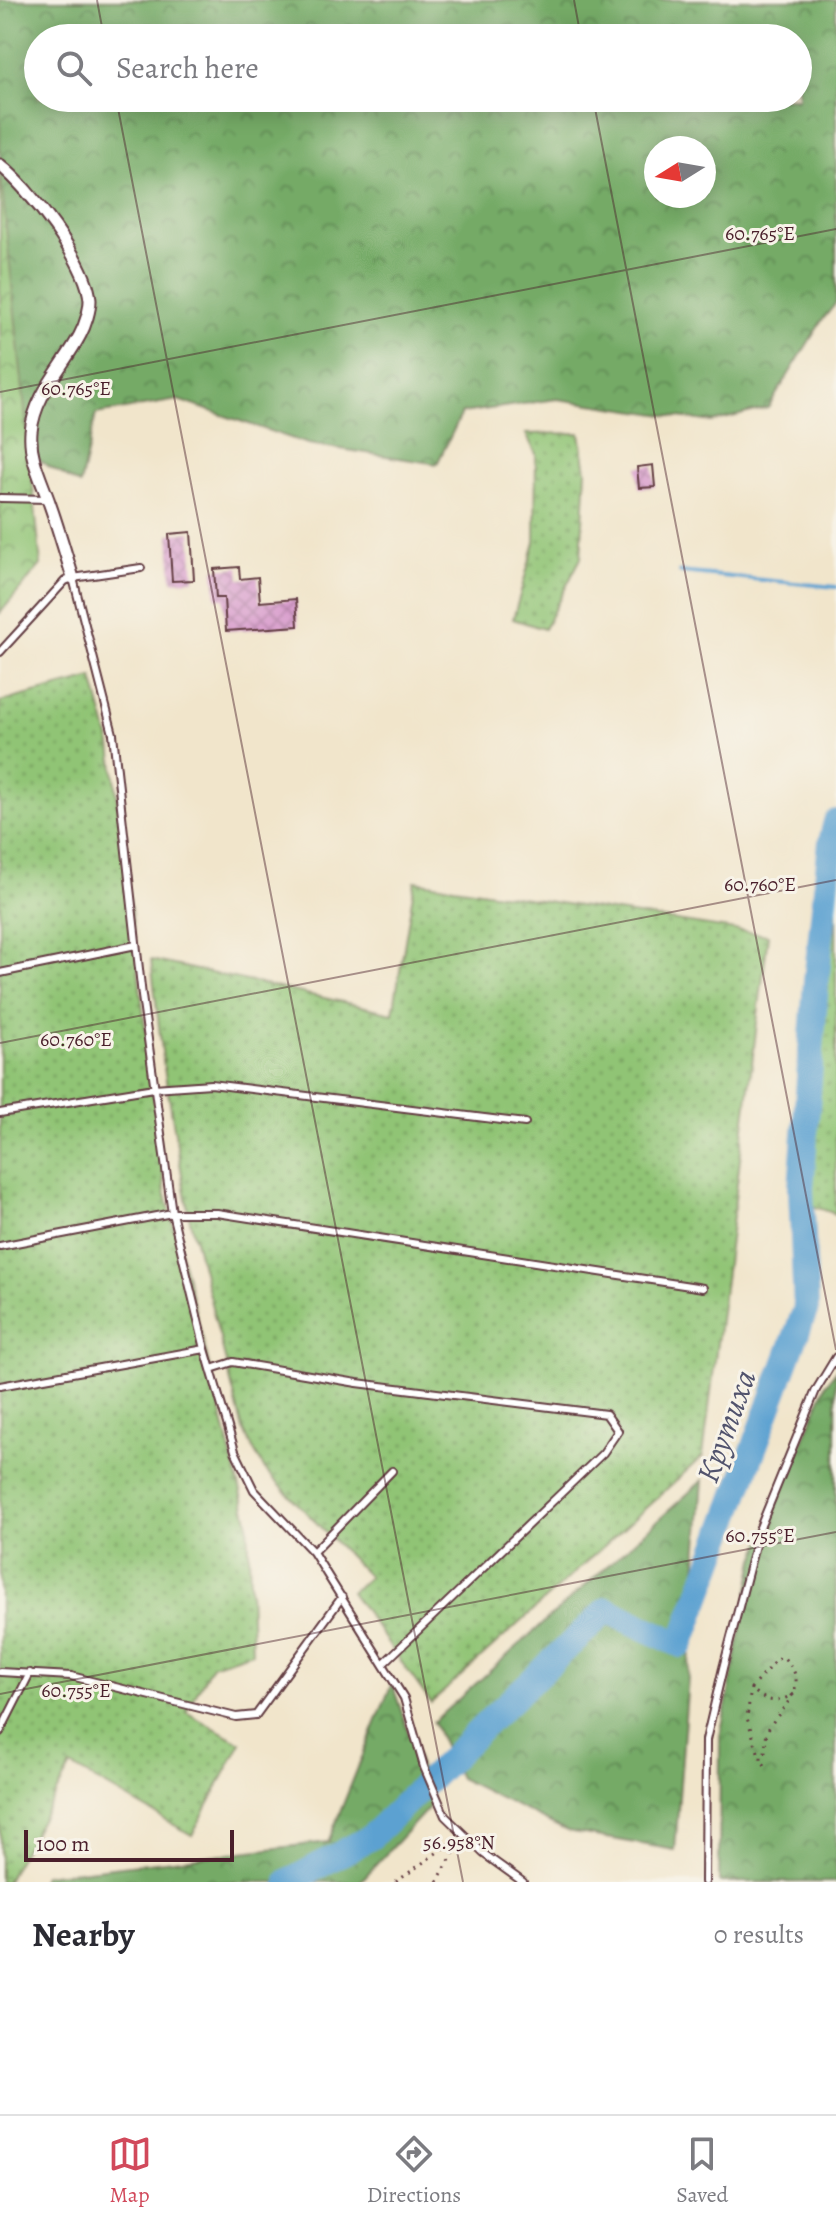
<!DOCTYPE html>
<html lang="en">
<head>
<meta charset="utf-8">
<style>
	:root { --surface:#fff; --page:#f2f2f3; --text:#2b2b33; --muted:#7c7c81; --line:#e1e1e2; --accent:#d1495b }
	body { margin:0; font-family:Alegreya,serif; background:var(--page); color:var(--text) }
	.compass { position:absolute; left:644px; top:136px; width:72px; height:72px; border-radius:50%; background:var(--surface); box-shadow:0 4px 20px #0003; rotate:259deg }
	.scale { position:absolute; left:24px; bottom:20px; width:210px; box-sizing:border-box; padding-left:8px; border:4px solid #4a1f2b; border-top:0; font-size:22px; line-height:28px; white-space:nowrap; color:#4a1f2b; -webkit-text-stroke:6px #f7f3e8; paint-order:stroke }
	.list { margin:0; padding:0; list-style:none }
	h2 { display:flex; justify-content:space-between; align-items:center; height:104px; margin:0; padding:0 32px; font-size:34px }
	h2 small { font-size:26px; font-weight:400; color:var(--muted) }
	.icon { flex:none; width:44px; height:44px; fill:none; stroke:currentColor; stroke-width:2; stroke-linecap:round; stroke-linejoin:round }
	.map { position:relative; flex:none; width:836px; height:1882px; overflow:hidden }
	.search { position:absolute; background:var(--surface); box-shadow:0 4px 20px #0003; left:24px; right:24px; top:24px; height:88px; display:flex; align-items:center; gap:20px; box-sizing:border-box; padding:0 28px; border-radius:44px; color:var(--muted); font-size:30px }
	.sheet { height:232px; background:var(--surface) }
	nav { display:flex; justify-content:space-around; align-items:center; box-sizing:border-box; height:112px; border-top:2px solid var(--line); background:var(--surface); font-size:22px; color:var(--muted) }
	nav a { display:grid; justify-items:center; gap:4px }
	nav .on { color:var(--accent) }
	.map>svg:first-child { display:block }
	.grass { fill:url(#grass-dots); stroke:#6d7250; stroke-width:2 }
	.forest { fill:url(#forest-crowns); stroke:#5f6448; stroke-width:2; fill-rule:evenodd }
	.park { fill:url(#park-crowns); stroke:#6d7250; stroke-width:2 }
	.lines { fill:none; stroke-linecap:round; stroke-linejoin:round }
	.stream { stroke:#5ba1d1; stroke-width:4 }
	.river { stroke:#5ba1d1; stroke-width:26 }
	.building { fill:url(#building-cross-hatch) }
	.service-casing { stroke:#633d43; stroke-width:10 }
	.minor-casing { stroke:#633d43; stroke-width:15 }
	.path { stroke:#633d43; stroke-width:3; stroke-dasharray:2 6; stroke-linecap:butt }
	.service { stroke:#fff; stroke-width:6 }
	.minor { stroke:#fff; stroke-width:11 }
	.ticks { fill:none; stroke:#4a1f2b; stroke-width:2; stroke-opacity:0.45 }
	.labels { text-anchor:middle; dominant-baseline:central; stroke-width:6; stroke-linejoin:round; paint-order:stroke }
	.water-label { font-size:32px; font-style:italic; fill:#51536d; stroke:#f7f3e8 }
	.ticks-label { font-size:20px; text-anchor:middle; fill:#4a1f2b; stroke:#f7f3e8; stroke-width:6; stroke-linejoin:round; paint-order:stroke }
</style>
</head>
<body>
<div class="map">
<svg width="836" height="1882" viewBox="0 0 836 1882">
	<defs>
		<pattern id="grass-dots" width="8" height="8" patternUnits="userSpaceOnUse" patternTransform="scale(2)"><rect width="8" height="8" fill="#90c475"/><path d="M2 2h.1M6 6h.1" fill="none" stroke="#789f60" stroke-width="1.8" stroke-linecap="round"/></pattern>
		<pattern id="forest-crowns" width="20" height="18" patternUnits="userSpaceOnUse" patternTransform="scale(2)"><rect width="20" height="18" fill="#74aa66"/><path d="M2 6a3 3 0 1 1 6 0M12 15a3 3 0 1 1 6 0" fill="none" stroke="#618a54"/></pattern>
		<pattern id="park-crowns" width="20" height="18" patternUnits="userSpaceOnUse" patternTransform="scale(2)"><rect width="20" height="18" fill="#90c475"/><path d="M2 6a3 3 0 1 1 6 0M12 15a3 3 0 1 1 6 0" fill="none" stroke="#789f60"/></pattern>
		<pattern id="building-cross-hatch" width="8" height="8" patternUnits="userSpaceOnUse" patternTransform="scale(2)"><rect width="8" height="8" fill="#d593ca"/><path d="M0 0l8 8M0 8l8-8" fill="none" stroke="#af77a4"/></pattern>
	</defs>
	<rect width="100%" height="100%" fill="#f7f3e8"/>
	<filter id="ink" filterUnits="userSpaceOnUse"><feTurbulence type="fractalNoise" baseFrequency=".0125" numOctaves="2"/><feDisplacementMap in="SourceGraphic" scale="16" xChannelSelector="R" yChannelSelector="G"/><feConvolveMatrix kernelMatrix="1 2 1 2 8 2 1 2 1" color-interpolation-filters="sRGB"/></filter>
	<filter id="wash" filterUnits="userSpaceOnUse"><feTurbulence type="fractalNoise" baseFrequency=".006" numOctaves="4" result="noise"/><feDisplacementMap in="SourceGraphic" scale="32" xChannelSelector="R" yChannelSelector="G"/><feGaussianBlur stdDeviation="1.8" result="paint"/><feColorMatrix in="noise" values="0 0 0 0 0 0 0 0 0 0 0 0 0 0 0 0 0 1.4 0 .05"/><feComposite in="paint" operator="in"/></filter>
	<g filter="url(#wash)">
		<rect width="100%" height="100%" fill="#f1e5cb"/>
		<!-- grass -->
		<path class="grass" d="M580,433L586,471L581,558L544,629L513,619L535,542L536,454L526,434Z
			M93,678L111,745L165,1191L248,1520L252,1652L212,1665L186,1712L241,1743L192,1835L71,1766L6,1882H0V702Z
			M836,841V1214L807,1204L833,853Z
			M415,881L768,935L703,1456L431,1703L351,1592L369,1577L265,1470L243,1430L189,1216L164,1068L151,960L393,1013Z"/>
		<!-- forest -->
		<path class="forest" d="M0,0H836V303L821,322L768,408L712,422L557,399L462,413L437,464L308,444L178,400L96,414L80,485L7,441L0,408ZM38,38H798V98H38ZM656,148H704V196H656Z
			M836,1371V1882H719L720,1736L755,1559L826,1384Z
			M703,1480L675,1850L567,1831L459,1778L433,1722Z
			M392,1683L432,1804L360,1882H40L44,1875L328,1842Z"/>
		<!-- park -->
		<path class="park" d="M0,169L41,565L0,613Z"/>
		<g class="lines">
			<!-- stream -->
			<path class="stream" d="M680,572L836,587"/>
			<!-- river -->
			<path class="river" d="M289,1882L371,1837L493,1717L607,1610L681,1645L806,1308L801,1189L816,982L831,842L836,822"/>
		</g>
		<g id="blocks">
			<!-- building -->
			<path class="building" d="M653,465L655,487L639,488L637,467Z
				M191,532L194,580L172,581L169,534Z
				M239,567L240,579L258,577L260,602L296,599L298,626L226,631L224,598H216L214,569Z"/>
		</g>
	</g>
	<g filter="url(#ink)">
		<use href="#blocks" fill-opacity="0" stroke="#633d43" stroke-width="2"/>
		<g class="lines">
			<!-- service casing -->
			<g class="service-casing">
				<path id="service" d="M0,498L48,499
					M73,578L113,734L142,996L172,1213L205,1349L235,1451L254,1490L313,1552L404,1698L424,1767L445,1816L484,1854L523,1882
					M0,652L65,581L73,578L141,568
					M0,973L136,945
					M0,1113L154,1088L211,1084L525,1123
					M0,1246L172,1213H217L703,1288
					M211,1369L233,1362L357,1383L606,1414L618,1431L603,1453L383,1664
					M0,1386L205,1349
					M313,1552L392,1471
					M0,1672L71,1676L236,1717L256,1715L342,1597
					M0,1732L30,1673
					M705,1882L706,1740L723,1668L759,1530L816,1390L836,1357"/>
			</g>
			<!-- minor casing -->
			<g class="minor-casing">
				<path id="minor" d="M0,165C29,188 87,262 90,300C90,310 85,326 80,335C64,366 34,395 31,432C29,457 41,479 49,502C58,527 65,552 73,578"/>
			</g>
			<!-- path -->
			<path class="path" d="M751,1688L747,1718L760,1758
				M765,1765L761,1761V1755L765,1752C766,1743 765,1733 770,1726C786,1702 812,1685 783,1657L776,1660L751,1688C766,1703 776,1704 794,1694
				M396,1882L456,1839
				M437,1882L460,1842"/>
			<!-- service -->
			<use href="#service" class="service"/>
			<!-- minor -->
			<use href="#minor" class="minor"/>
		</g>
	</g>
	<!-- ticks -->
	<path class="ticks" d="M97,0L104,38M574,0L581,38M116,98L463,1882M593,98L836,1350M0,392L836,229M0,1043L836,880M0,1694L836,1532"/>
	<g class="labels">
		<!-- water labels -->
		<g class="water-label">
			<text transform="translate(726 1426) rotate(-70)">Крутиха</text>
		</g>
	</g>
	<g class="ticks-label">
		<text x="760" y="240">60.765°E</text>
		<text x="76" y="395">60.765°E</text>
		<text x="760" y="891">60.760°E</text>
		<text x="76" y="1046">60.760°E</text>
		<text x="760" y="1542">60.755°E</text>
		<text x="76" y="1697">60.755°E</text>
		<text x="459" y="1849">56.958°N</text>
	</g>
</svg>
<svg class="compass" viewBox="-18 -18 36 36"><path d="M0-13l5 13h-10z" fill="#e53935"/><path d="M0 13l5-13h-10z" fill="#7c7c81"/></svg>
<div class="scale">100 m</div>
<div class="search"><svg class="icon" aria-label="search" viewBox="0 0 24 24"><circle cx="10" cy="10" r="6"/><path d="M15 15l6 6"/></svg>Search here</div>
</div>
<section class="sheet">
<h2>Nearby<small>0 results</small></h2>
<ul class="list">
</ul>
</section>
<nav>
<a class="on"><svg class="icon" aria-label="map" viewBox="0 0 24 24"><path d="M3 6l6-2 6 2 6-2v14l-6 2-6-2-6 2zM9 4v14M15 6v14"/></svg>Map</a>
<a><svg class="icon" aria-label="directions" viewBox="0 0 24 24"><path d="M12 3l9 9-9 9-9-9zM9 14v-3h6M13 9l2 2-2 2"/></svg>Directions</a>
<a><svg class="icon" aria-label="saved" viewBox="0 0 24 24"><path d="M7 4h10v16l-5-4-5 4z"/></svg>Saved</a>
</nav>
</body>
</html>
